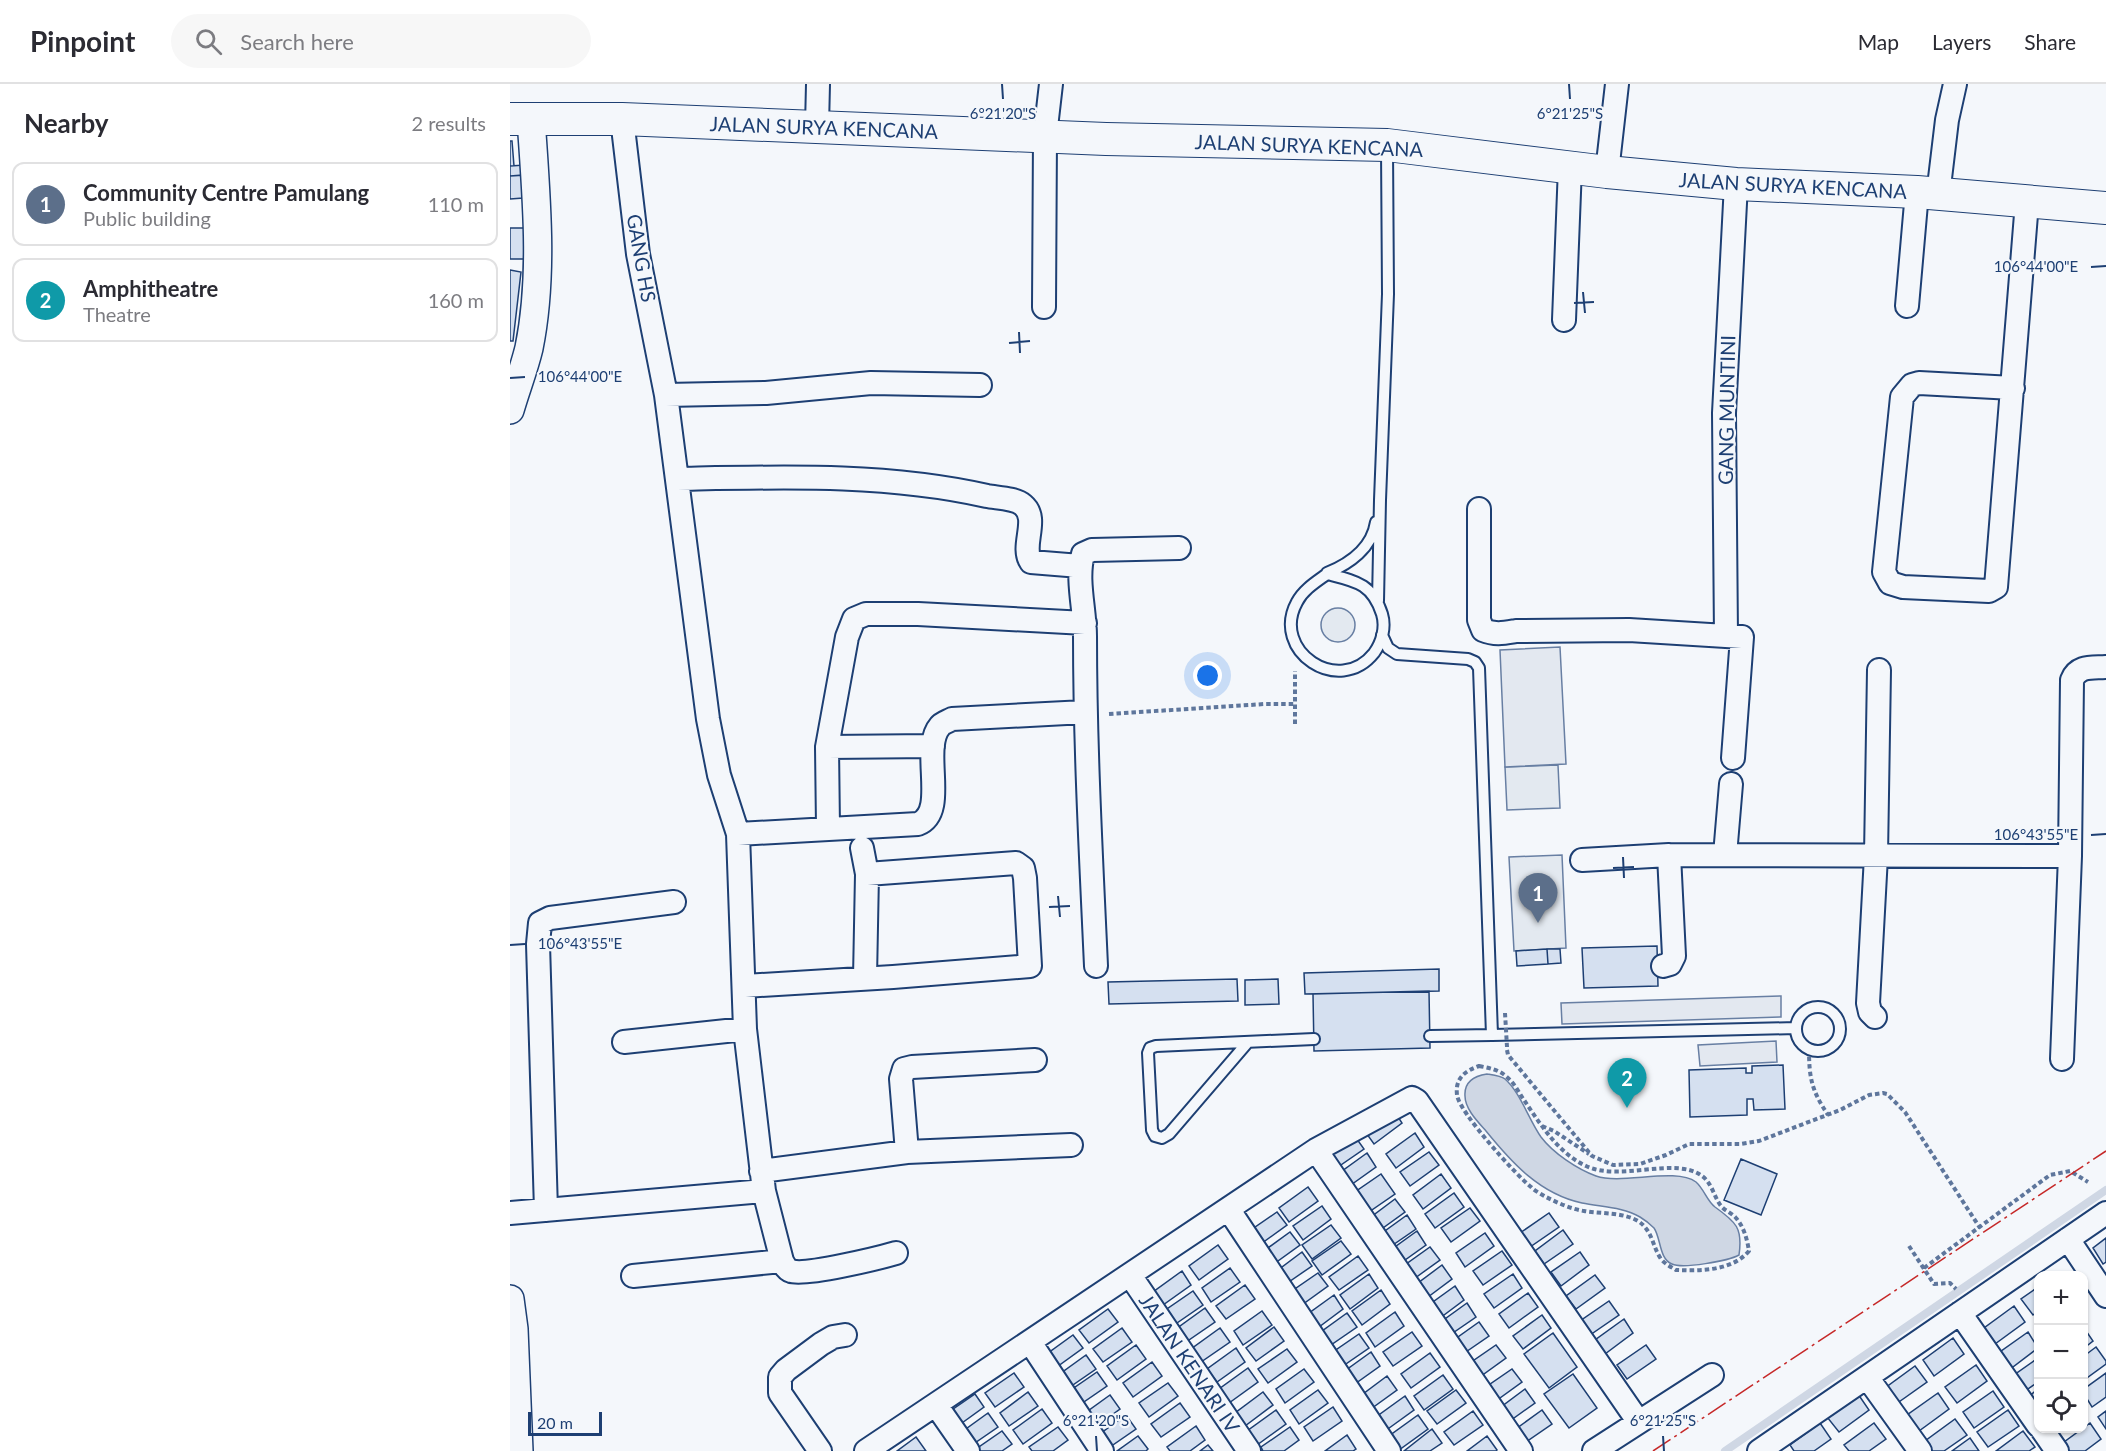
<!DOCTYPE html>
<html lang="en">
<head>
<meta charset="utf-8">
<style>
	:root { --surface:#fff; --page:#f7f7f7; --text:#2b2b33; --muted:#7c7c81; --line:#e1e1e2; --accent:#0f766e }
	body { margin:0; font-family:Lato,sans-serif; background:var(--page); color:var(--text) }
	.controls { position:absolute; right:18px; bottom:18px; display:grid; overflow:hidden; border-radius:12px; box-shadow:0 2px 4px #0004 }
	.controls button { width:54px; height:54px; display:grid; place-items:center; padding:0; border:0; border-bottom:2px solid var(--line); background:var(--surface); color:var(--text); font:30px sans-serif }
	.scale { position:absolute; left:18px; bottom:15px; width:74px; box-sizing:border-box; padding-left:6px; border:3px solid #1d3f73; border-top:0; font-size:16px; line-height:21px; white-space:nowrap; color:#1d3f73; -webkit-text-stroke:4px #f4f7fb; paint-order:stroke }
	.you { position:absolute; left:698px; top:592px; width:21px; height:21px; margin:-15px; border:4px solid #fff; border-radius:50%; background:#1a73e8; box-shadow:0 0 0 9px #1a73e833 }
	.badge { display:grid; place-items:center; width:39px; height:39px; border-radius:50%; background:var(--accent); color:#fff; font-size:20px; font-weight:700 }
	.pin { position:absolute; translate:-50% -50px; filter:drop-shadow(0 2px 3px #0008) }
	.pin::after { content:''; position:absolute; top:32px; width:21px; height:18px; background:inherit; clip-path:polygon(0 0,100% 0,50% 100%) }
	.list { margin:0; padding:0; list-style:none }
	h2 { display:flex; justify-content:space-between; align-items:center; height:78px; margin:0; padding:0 24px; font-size:26px }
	h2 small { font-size:20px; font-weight:400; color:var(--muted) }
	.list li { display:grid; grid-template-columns:39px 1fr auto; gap:18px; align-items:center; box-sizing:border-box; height:84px; margin:0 12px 12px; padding:0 12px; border:2px solid var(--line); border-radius:12px }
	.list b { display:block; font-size:22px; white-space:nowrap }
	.list p { margin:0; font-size:20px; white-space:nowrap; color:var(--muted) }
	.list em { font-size:20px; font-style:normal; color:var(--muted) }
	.icon { flex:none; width:33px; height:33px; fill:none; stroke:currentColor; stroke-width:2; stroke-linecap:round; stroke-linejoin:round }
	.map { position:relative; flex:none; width:1596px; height:1367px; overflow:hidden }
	header { display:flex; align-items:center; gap:36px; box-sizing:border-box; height:84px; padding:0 30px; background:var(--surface); border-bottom:2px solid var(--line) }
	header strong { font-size:28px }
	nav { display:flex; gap:33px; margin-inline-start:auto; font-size:21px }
	.search { width:420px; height:54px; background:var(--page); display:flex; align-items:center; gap:15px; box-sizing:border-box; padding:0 21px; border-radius:33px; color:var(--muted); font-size:22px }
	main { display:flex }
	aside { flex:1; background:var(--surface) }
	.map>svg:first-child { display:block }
	.green { fill:#e3e9f0; stroke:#687fa3; stroke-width:1.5 }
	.parking { fill:#e3e8f0; stroke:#687fa3; stroke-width:1.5 }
	.water { fill:#cfd7e4; stroke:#687fa3; stroke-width:1.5 }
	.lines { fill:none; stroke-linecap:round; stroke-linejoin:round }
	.stream { stroke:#cfd7e4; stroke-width:8 }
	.building { fill:#d5e0f0; stroke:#1d3f73; stroke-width:1.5 }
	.service-casing { stroke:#1d3f73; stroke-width:14 }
	.minor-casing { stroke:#1d3f73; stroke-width:26 }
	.tertiary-casing { stroke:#1d3f73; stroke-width:30 }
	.secondary-casing { stroke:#1d3f73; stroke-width:34 }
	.path { stroke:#5e769c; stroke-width:4; stroke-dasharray:4.5 3; stroke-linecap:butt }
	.service { stroke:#f4f7fb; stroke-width:10 }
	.minor { stroke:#f4f7fb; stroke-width:22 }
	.tertiary { stroke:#f4f7fb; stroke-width:27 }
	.secondary { stroke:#f4f7fb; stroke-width:32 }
	.path-bridge { stroke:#5e769c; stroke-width:4; stroke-dasharray:4.5 3; stroke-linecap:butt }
	.power { stroke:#c62828; stroke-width:1.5; stroke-dasharray:21 4.5 3 4.5; stroke-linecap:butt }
	.ticks { fill:none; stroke:#1d3f73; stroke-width:2 }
	.labels { text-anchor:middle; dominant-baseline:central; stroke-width:4.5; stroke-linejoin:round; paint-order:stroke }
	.street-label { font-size:20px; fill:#1d3f73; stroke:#f4f7fb }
	.ticks-label { font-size:15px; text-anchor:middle; fill:#1d3f73; stroke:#f4f7fb; stroke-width:4.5; stroke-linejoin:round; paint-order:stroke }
</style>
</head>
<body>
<header>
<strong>Pinpoint</strong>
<div class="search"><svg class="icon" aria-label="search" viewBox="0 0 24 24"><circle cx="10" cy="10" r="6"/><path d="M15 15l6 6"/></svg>Search here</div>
<nav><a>Map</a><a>Layers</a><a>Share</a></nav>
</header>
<main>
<aside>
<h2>Nearby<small>2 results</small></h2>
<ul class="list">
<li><span class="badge" style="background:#5c6f8a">1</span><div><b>Community Centre Pamulang</b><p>Public building</p></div><em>110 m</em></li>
<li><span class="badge" style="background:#0f9aa8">2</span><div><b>Amphitheatre</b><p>Theatre</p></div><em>160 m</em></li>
</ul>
</aside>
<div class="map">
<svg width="1596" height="1367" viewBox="0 0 1596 1367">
	<rect width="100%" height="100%" fill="#f4f7fb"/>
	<!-- green -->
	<path class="green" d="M811 541a17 17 0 1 1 34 0a17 17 0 1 1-34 0Z
		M1048,681L1050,724L997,726L995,683Z
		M1052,771L1056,864L1004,867L999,773Z"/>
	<!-- parking -->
	<path class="parking" d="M1050,563L1056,680L995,683L990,566Z
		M1271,912V933L1052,940L1051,919Z
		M1266,957L1267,978L1190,982L1188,961Z"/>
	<!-- water -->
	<path class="water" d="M977,990C983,991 991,992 995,995C1010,1008 1019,1036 1031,1053C1043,1069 1067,1085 1086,1092C1112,1101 1165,1083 1186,1098C1194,1105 1197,1117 1205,1123C1226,1138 1233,1144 1229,1171C1218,1177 1173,1185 1162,1180C1149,1175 1151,1154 1144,1144C1140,1140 1135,1136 1130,1133C1113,1123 1091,1123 1072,1119C1030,1110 1002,1079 976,1047C968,1038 955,1025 955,1012C954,998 964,992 977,990Z"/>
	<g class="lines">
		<!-- stream -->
		<path class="stream" d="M1215,1367L1596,1106"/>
	</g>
	<!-- building -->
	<path class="building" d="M0,57H2L4,82H0Z
		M15,81L16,91L0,92V82Z
		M12,91L13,114L0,115V92Z
		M0,144H15L16,175H0Z
		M0,186L11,188L3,257H0Z
		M1147,862L1148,902L1074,904L1072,864Z
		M1037,865H1050L1051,879L1038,880Z
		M1037,865L1038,880L1007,882L1006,867Z
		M929,885V907L795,910L794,889Z
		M727,895L728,917L599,920L598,898Z
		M768,895L769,920L735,921V896Z
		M919,907L920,964L804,967L803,910Z
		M1273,981L1275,1025L1244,1026L1243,1015H1237V1031L1180,1033L1179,986L1236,984V989H1242V982Z
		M883,1025L892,1039L864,1060L854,1046Z
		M905,1049L914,1063L886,1084L876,1070Z
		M844,1051L854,1065L825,1085L815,1071Z
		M919,1068L929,1081L900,1102L890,1088Z
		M857,1069L866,1083L838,1103L828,1090Z
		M1231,1075L1267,1090L1251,1131L1214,1116Z
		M871,1090L885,1110L856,1130L842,1110Z
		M931,1090L941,1104L913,1125L903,1111Z
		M798,1103L808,1117L779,1138L769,1124Z
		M944,1109L954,1123L925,1144L915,1130Z
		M885,1115L895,1128L866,1149L857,1136Z
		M812,1122L821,1135L793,1156L783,1142Z
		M960,1124L970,1137L941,1158L931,1144Z
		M767,1128L777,1141L748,1162L738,1148Z
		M1039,1129L1049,1143L1020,1163L1010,1149Z
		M897,1131L906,1145L877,1165L868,1152Z
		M821,1141L831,1154L802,1175L792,1161Z
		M1053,1146L1063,1160L1034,1180L1025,1167Z
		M907,1147L916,1161L888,1181L878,1168Z
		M780,1148L790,1161L761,1182L751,1169Z
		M975,1149L984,1162L955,1183L946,1169Z
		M1596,1154V1178L1593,1180L1583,1164Z
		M831,1157L841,1170L812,1191L802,1177Z
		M708,1161L718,1175L689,1196L679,1182Z
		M920,1163L930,1176L901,1197L892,1183Z
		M992,1167L1002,1181L973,1201L963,1187Z
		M792,1168L802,1182L773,1202L764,1189Z
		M1070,1168L1079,1181L1051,1202L1041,1188Z
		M848,1172L858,1186L829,1206L819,1193Z
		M932,1181L942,1195L914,1216L904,1202Z
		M720,1184L730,1198L701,1218L692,1204Z
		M672,1187L681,1201L653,1221L643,1208Z
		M808,1189L818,1202L789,1223L779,1209Z
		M859,1190L868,1204L840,1225L830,1211Z
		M1003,1190L1012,1204L984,1224L974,1210Z
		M1085,1191L1095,1204L1066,1225L1056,1212Z
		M735,1201L745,1215L716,1235L706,1222Z
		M945,1202L954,1216L926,1237L916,1223Z
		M1528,1203V1227L1523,1231L1511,1215Z
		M871,1206L880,1220L852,1241L842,1227Z
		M683,1207L693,1221L664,1241L654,1227Z
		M1018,1209L1028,1223L999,1244L989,1230Z
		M824,1211L833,1225L805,1246L795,1232Z
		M1099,1217L1109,1231L1080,1251L1070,1237Z
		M957,1219L966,1233L937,1253L928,1240Z
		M1504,1222L1515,1238L1485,1260L1474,1244Z
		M695,1224L705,1238L676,1258L666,1245Z
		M598,1225L608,1238L579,1259L569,1246Z
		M752,1227L762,1241L733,1261L724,1247Z
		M885,1228L894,1242L865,1263L856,1249Z
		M837,1229L847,1243L818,1263L808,1250Z
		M1032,1231L1041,1244L1013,1265L1003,1252Z
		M1114,1235L1123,1249L1095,1270L1085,1256Z
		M969,1238L979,1252L950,1272L941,1258Z
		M764,1243L774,1257L746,1277L736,1264Z
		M612,1244L622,1258L593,1278L583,1265Z
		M710,1244L720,1258L691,1278L681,1265Z
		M1574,1244L1583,1257L1574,1264Z
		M902,1248L912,1262L883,1282L873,1268Z
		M1518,1248L1528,1264L1499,1286L1487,1270Z
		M1043,1249L1067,1283L1039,1304L1014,1270Z
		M849,1250L859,1264L830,1284L820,1270Z
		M563,1251L573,1264L544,1285L534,1272Z
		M1443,1254L1454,1270L1424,1292L1413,1276Z
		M626,1261L636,1275L607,1296L597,1282Z
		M986,1261L996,1274L967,1295L957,1281Z
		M1136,1261L1146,1275L1117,1295L1107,1281Z
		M1586,1263L1596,1277V1280L1574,1296V1272Z
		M726,1264L735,1278L707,1298L697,1285Z
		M777,1265L787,1278L758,1299L748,1285Z
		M861,1268L870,1282L842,1302L832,1289Z
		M920,1269L930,1283L901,1304L891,1290Z
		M576,1271L586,1285L557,1305L547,1292Z
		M1528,1274V1298L1515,1307L1504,1291Z
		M642,1278L652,1292L623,1313L613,1299Z
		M1466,1281L1477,1297L1447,1319L1435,1303Z
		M1405,1282L1417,1298L1386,1320L1375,1304Z
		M738,1284L748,1298L719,1319L709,1305Z
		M794,1285L804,1298L775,1319L766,1305Z
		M1002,1285L1012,1298L983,1319L973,1305Z
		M587,1288L597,1302L568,1322L558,1308Z
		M504,1289L514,1303L485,1323L475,1309Z
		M1596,1289V1313L1582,1323L1574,1310V1305Z
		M1063,1290L1087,1324L1059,1344L1034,1310Z
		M933,1291L943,1305L914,1326L904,1312Z
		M877,1292L887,1306L858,1327L849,1313Z
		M658,1299L668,1312L639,1333L629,1319Z
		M1015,1305L1025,1319L997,1339L987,1326Z
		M1528,1305V1327L1518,1313Z
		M808,1306L818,1319L789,1340L780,1326Z
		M946,1306L956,1319L927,1340L917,1327Z
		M1483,1307L1494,1323L1464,1344L1453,1328Z
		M518,1308L528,1322L499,1342L490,1329Z
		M753,1308L763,1321L735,1342L725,1329Z
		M1428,1309L1439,1325L1409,1347L1397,1331Z
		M465,1310L474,1323L445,1344L436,1330Z
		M1348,1310L1359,1326L1329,1348L1317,1333Z
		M600,1311L610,1325L581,1346L571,1332Z
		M895,1312L904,1326L875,1347L866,1333Z
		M670,1319L680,1333L651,1353L641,1340Z
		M823,1323L832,1337L803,1357L794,1343Z
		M532,1325L542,1339L513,1360L503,1346Z
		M766,1326L776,1340L747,1361L737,1347Z
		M1032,1326L1042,1340L1013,1360L1003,1347Z
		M1498,1326L1509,1342L1478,1363L1467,1348Z
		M963,1327L973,1341L944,1361L934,1348Z
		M1596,1327V1345L1588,1333Z
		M478,1329L488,1343L459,1363L449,1350Z
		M616,1331L626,1345L597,1365L587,1352Z
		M908,1331L918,1345L889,1366L879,1352Z
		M1445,1335L1457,1351L1434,1367H1422L1415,1357Z
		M1310,1339L1321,1355L1304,1367H1284L1280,1361Z
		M1364,1339L1376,1355L1359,1367H1339L1334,1361Z
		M1580,1339L1591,1355L1575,1367H1554L1550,1361Z
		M686,1342L695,1356L680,1367H660L657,1363Z
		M548,1343L558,1356L543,1367H522L519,1363Z
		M780,1343L789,1356L774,1367H753L751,1363Z
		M922,1345L932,1359L920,1367H894Z
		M492,1347L502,1360L492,1367H463Z
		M1513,1347L1525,1363L1519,1367H1486Z
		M837,1351L846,1365L843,1367H815Z
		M628,1352L638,1365L636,1367H607Z
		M977,1352L987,1366L986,1367H957Z
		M406,1353L416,1367H387Z
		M1460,1354L1469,1367H1442Z
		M698,1361L703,1367H690Z"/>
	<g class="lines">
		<!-- service casing -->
		<g class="service-casing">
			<path id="service" d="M817,489C839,480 862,464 866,438
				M817,490C845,497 862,499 872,530C876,543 872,558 864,569C829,613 760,567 787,518C793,506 806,498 817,490Z
				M868,517L870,416L878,210L877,64
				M872,551L878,564L887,570L958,575L965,578L969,584L982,951L920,952
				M1286 945a22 22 0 1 1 44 0a22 22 0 1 1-44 0Z
				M982,951L1286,944
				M738,958L659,1050L652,1054L645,1052L642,1046L638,969L640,964L646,962L804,955"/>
		</g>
		<!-- minor casing -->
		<g class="minor-casing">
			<path id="minor" d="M112,35L128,170L156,311L198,635L209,691L228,750L235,945L254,1107L272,1177C274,1181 277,1186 281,1187C295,1192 369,1174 386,1169
				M307,42L308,0
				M1097,88L1107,0
				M1428,111L1437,36L1445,0
				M1397,222L1407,108
				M534,223L535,52L541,0
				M1054,236L1060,83
				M1503,304L1409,299L1402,301L1392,313L1374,488L1380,499L1393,503L1479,507L1486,503L1517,118
				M156,311L256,309L361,299L470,301
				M167,395C270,393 375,389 477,412C487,414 505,414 513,421C530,435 510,462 521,478L570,482
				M969,425V536L973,546C985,551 994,549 1006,547L1119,546L1232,553L1223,674
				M1216,552L1214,329L1226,100
				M317,663L423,662
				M318,743L317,663L337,553L344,535L356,530H408L575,539
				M228,750L408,740C439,728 410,665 430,642C432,639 439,637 442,635L575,628
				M352,764L357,790L355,894
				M1215,771L1221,700
				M1072,776L1159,771L1560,772
				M586,882C581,772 575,662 575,552C575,525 566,496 573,470L582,466L669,464
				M1153,882L1160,880L1164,872L1159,771
				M235,902L383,893L520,882L515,794L513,784L506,779L357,790
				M1365,933L1360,928L1358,919L1366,772L1369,586
				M114,958L235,945
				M1552,975L1560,772L1562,596C1568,581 1582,584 1596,583
				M806,1066L1011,1367
				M397,1068L391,995L394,985L402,983L525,976
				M251,1087L397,1068L561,1061
				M36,1126L28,860L30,839L40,834L164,818
				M719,1126L879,1367
				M0,1129L254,1107
				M1558,1155L1596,1212
				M620,1191L739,1367
				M123,1192L272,1177
				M1450,1229L1528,1341
				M520,1258L592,1367
				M1357,1293L1410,1367
				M426,1321L458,1367
				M1531,1344L1547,1367
				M310,1367L270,1309V1293L276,1286L311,1260L323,1253L335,1251
				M356,1367L806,1066L902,1014L907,1017L1128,1337
				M1084,1367L1202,1291
				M1249,1367L1596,1129"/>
		</g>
		<!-- tertiary casing -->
		<g class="tertiary-casing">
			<path id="tertiary" d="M0,326C6,305 14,285 19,264C34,190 26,110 21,35
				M0,1215L4,1245L9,1367"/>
		</g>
		<!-- secondary casing -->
		<g class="secondary-casing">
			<path id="secondary" d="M0,35H112L596,55L877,61L1097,88L1226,100L1407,108L1596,124"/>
		</g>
		<!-- path -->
		<path class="path" d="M599,630L755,620H785
			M785,640V587
			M1299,965C1299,995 1302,1007 1318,1031
			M997,966L998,971L1082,1072L1103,1081L1130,1080L1156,1071L1179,1060H1231L1249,1057L1330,1026L1359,1011L1373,1009L1377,1010L1395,1028L1470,1144
			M969,982C980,984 990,986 998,994C1005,1000 1009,1009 1014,1016C1031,1041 1048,1069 1076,1082C1109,1098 1166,1072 1192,1092C1202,1099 1204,1113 1211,1122C1215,1127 1222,1129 1226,1134C1234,1143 1237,1155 1239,1167C1222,1187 1190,1187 1166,1186C1161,1183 1155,1180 1151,1175C1142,1162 1143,1147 1128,1137C1112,1128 1092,1130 1074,1127C1061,1125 1048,1119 1036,1113C1031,1110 1025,1107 1021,1103C1006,1091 949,1028 947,1011C945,994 955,987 969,982Z
			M1032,1042L1044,1047L1079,1070
			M1399,1162L1424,1200L1440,1199L1446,1205
			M1414,1184L1540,1091L1560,1087L1578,1098"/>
		<!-- service -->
		<use href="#service" class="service"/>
		<!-- minor -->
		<use href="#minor" class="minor"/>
		<!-- tertiary -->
		<use href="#tertiary" class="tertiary"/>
		<!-- secondary -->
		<use href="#secondary" class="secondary"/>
		<!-- path-bridge -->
		<path class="path-bridge" d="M995,929L997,963"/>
		<!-- power -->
		<path class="power" d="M1143,1367L1596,1067"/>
	</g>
	<!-- ticks -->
	<path class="ticks" d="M492,0L493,15M1059,0L1060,15M1581,183L1596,182M1073,208L1075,229M1064,219L1084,218M509,248L510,269M499,259L520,257M0,294L15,293M1581,751L1596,750M1113,773L1114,794M1103,784L1124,783M548,812L550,833M539,823L560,822M0,861L15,860M586,1352L587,1367M1153,1352L1154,1367"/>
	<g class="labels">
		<!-- street labels -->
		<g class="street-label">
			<text transform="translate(314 43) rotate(2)">JALAN SURYA KENCANA</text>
			<text transform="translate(799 61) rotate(2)">JALAN SURYA KENCANA</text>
			<text transform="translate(1283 101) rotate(3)">JALAN SURYA KENCANA</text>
			<text transform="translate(132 174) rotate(80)">GANG HS</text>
			<text transform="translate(1216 326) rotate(-89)">GANG MUNTINI</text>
			<text transform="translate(680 1279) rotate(56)">JALAN KENARI IV</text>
		</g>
	</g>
	<g class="ticks-label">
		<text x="493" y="35">6°21'20"S</text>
		<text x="1060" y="35">6°21'25"S</text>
		<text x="1526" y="188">106°44'00"E</text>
		<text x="70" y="298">106°44'00"E</text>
		<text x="1526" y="756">106°43'55"E</text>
		<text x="70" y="865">106°43'55"E</text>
		<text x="586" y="1342">6°21'20"S</text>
		<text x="1153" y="1342">6°21'25"S</text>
	</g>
</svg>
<div class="controls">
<button>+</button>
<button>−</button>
<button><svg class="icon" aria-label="locate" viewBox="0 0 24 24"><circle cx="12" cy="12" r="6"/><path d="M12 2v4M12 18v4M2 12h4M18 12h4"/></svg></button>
</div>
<div class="scale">20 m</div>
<div class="you"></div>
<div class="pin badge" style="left:1028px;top:839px;background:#5c6f8a">1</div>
<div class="pin badge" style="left:1117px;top:1024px;background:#0f9aa8">2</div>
</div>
</main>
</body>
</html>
